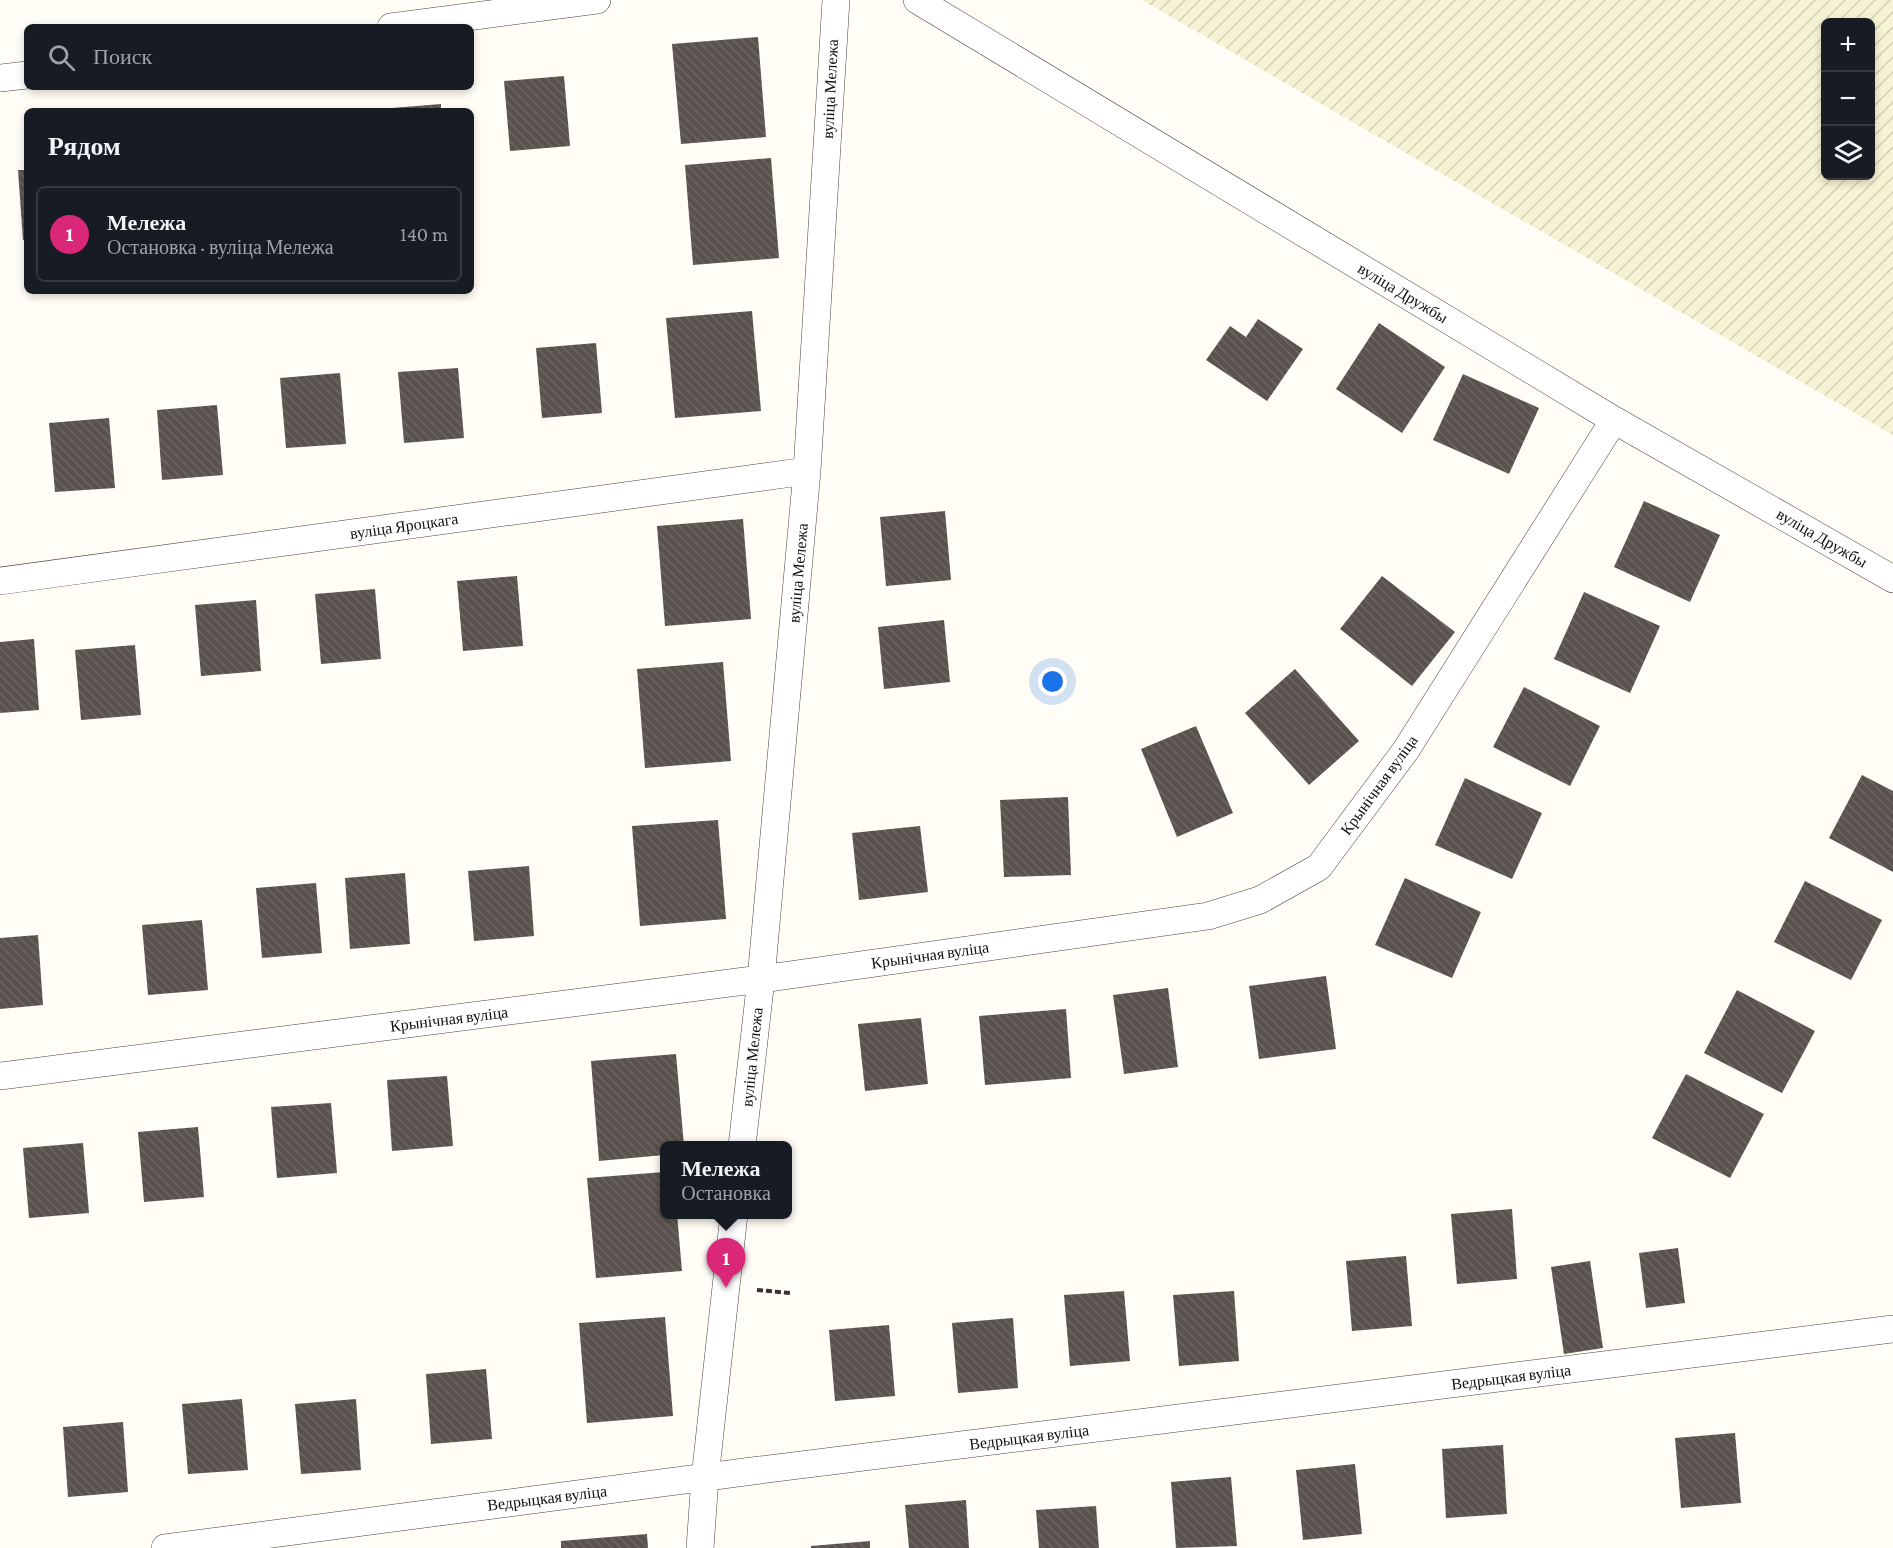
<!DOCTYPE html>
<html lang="ru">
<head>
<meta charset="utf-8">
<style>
	:root { --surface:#171b24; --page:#20242c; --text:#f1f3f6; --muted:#9ea1a6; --line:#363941; --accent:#db2777 }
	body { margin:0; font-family:"Crimson Pro",serif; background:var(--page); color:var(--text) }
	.controls { position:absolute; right:18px; top:18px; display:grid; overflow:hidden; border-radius:9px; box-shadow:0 3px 9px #0003 }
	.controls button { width:54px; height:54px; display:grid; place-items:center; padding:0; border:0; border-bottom:2px solid var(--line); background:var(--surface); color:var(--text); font:30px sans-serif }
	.you { position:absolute; left:1053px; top:682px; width:21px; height:21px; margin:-15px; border:4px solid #fff; border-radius:50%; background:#1a73e8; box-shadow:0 0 0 9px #1a73e833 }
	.badge { display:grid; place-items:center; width:39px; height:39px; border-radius:50%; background:var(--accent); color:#fff; font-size:20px; font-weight:700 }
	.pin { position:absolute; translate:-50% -50px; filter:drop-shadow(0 2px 3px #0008) }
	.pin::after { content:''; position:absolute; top:32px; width:21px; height:18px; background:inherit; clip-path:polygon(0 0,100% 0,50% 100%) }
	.popup { position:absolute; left:660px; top:1141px; width:132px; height:78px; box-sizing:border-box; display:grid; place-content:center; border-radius:9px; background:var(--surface); filter:drop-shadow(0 2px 4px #0005); font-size:20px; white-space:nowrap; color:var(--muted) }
	.popup b { font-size:22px; color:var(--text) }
	.popup::after { content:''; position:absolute; left:50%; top:100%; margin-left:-12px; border:12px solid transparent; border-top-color:var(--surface) }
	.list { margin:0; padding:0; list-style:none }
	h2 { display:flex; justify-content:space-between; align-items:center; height:78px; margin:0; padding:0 24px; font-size:26px }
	h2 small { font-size:20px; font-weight:400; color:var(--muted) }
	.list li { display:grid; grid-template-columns:39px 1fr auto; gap:18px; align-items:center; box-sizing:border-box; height:96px; margin:0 12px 12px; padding:0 12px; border:2px solid var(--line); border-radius:9px }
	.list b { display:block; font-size:22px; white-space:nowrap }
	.list p { margin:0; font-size:20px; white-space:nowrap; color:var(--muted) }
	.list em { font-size:20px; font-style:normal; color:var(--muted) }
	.icon { flex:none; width:33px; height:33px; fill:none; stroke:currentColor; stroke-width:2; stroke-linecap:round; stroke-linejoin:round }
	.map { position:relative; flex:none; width:1893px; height:1548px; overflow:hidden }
	.search { position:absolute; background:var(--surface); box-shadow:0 3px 9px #0003; left:24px; top:24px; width:450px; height:66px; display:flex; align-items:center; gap:15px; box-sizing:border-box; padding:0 21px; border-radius:9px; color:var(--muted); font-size:22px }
	.panel { position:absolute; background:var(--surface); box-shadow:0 3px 9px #0003; left:24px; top:108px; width:450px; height:186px; border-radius:9px }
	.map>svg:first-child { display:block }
	.farmland { fill:url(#farmland-furrows); fill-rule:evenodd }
	.building { fill:url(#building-back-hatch) }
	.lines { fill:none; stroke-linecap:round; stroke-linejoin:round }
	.minor-casing { stroke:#444; stroke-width:28 }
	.path { stroke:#333; stroke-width:4; stroke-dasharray:6 3; stroke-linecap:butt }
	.minor { stroke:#fff; stroke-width:27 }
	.labels { text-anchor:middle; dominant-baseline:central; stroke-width:6; stroke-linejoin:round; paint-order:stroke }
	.street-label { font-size:16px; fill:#111; stroke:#fff }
</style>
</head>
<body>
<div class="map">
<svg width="1893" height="1548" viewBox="0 0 1893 1548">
	<defs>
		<pattern id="farmland-furrows" width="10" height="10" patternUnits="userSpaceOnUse" patternTransform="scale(1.5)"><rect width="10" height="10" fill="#f6f3d4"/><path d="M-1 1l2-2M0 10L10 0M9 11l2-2" fill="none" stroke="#d2cfb5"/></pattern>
		<pattern id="building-back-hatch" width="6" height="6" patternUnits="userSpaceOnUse" patternTransform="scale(1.5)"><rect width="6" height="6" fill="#5a524d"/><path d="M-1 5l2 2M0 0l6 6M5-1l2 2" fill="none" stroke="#6d6662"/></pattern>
	</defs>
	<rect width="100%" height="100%" fill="#fffdf5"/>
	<!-- farmland -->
	<path class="farmland" d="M1142,0H1893V435ZM1826,22H1870V176H1826Z"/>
	<!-- building -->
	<path class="building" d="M758,37L766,137L681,144L672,44Z
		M564,76L570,146L510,151L504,81Z
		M441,104V111H381L380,109Z
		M771,158L779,258L693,265L685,165Z
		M18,170H27V240H23Z
		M752,311L761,411L675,418L666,318Z
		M1258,319L1303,349L1267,401L1206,360L1230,326L1246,337Z
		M1379,323L1445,367L1402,433L1336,389Z
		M596,343L602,413L542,418L536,348Z
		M458,368L464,438L404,443L398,372Z
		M340,373L346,444L286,448L280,378Z
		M1463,374L1539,408L1509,474L1433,440Z
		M217,405L223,475L162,480L157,410Z
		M109,418L115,488L55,492L49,423Z
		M1644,501L1720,535L1690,602L1614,567Z
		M945,511L951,580L886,586L880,517Z
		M743,519L751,619L665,626L657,526Z
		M517,576L523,646L463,651L457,581Z
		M1382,576L1455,632L1412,686L1340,629Z
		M375,589L381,659L321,664L315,594Z
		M1584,592L1660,626L1630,693L1554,659Z
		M256,600L261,671L201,676L195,605Z
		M944,620L950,682L884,689L878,627Z
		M34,639L39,710L0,713V642Z
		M135,645L141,715L81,720L75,650Z
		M723,662L731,761L645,768L637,669Z
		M1295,669L1359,741L1309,785L1245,713Z
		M1524,687L1600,726L1570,786L1493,747Z
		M1196,726L1233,813L1177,837L1141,749Z
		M1862,775L1893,791V872L1829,838Z
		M1465,778L1542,813L1512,879L1435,845Z
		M1068,797L1071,875L1004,877L1000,800Z
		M718,820L726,919L640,926L632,826Z
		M920,826L928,892L859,900L852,833Z
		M529,866L534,936L474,941L468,871Z
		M405,873L410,944L350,949L345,878Z
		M1405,878L1481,912L1452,978L1375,945Z
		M1805,881L1882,920L1851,980L1774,942Z
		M316,883L322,953L262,958L256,888Z
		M202,920L208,990L148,995L142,925Z
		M38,935L43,1005L0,1009V938Z
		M1326,976L1336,1049L1259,1059L1249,986Z
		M1168,988L1178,1067L1124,1074L1113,995Z
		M1737,990L1815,1031L1782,1093L1704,1053Z
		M1066,1009L1071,1078L985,1085L979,1016Z
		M921,1018L928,1084L865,1091L858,1024Z
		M676,1054L684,1146H664V1155L599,1161L591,1061Z
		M1686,1074L1764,1114L1730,1178L1652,1138Z
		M447,1076L453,1146L392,1151L387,1080Z
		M331,1103L337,1173L277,1178L271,1107Z
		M198,1127L204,1197L144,1202L138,1132Z
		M83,1143L89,1213L29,1218L23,1148Z
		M664,1172V1214H677L682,1271L596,1278L587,1178Z
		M1512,1209L1517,1279L1457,1284L1451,1214Z
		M1678,1248L1685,1303L1646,1308L1639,1253Z
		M1406,1256L1412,1326L1352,1331L1346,1261Z
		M1590,1261L1603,1348L1564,1354L1551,1267Z
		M1124,1291L1130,1361L1070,1366L1064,1295Z
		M1234,1291L1239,1361L1179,1366L1173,1295Z
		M665,1317L673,1416L587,1423L579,1323Z
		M1013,1318L1018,1388L958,1393L952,1323Z
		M889,1325L895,1396L835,1401L829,1330Z
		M486,1369L492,1439L431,1444L426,1374Z
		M242,1399L248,1470L188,1474L182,1404Z
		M356,1399L361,1470L301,1474L295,1404Z
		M123,1422L128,1492L68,1497L63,1427Z
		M1735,1433L1741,1503L1681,1508L1675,1438Z
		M1503,1445L1507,1514L1446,1518L1442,1449Z
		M1355,1464L1362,1534L1303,1540L1296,1470Z
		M1231,1477L1237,1546L1176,1548L1171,1482Z
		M966,1500L969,1548H909L905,1505Z
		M1096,1506L1099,1548H1039L1036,1510Z
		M647,1534L648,1548H561V1541Z
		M870,1541V1548H811V1546Z"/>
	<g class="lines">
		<!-- minor casing -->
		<g class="minor-casing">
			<path id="minor" d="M917,0L1614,420L1893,579
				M391,27L597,0
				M0,78L27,75
				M0,581L807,471
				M0,1076L761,979L1208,916L1260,900L1319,867L1406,750L1614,420
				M742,1146L761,979L807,471L836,0
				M165,1548L760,1470L1893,1329
				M700,1548L705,1478L734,1214"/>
		</g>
		<!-- path -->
		<path class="path" d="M757,1290L790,1293"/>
		<!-- minor -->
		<use href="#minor" class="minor"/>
	</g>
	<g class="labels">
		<!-- street labels -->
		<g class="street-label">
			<text transform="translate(830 89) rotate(-87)">вуліца Мележа</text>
			<text transform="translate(1403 293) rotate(31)">вуліца Дружбы</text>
			<text transform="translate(404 526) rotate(-8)">вуліца Яроцкага</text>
			<text transform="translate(1822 538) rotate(30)">вуліца Дружбы</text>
			<text transform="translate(798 573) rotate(-85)">вуліца Мележа</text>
			<text transform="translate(1379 785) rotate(-54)">Крынічная вуліца</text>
			<text transform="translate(930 955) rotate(-8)">Крынічная вуліца</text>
			<text transform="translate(449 1019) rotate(-7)">Крынічная вуліца</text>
			<text transform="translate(752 1057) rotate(-84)">вуліца Мележа</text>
			<text transform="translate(1511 1377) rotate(-7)">Ведрыцкая вуліца</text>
			<text transform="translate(1029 1437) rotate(-7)">Ведрыцкая вуліца</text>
			<text transform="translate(547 1498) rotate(-7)">Ведрыцкая вуліца</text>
		</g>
	</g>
</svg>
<div class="controls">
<button>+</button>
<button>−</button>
<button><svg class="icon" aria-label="layers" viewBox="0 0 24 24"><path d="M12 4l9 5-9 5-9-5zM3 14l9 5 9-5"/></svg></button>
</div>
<div class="you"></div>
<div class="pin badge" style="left:726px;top:1288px">1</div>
<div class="popup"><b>Мележа</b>Остановка</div>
<div class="search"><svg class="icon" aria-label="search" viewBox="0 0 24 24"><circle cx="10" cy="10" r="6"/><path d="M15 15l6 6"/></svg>Поиск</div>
<section class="panel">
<h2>Рядом<small></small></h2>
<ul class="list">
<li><span class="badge">1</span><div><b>Мележа</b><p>Остановка · вуліца Мележа</p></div><em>140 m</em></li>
</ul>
</section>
</div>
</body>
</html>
